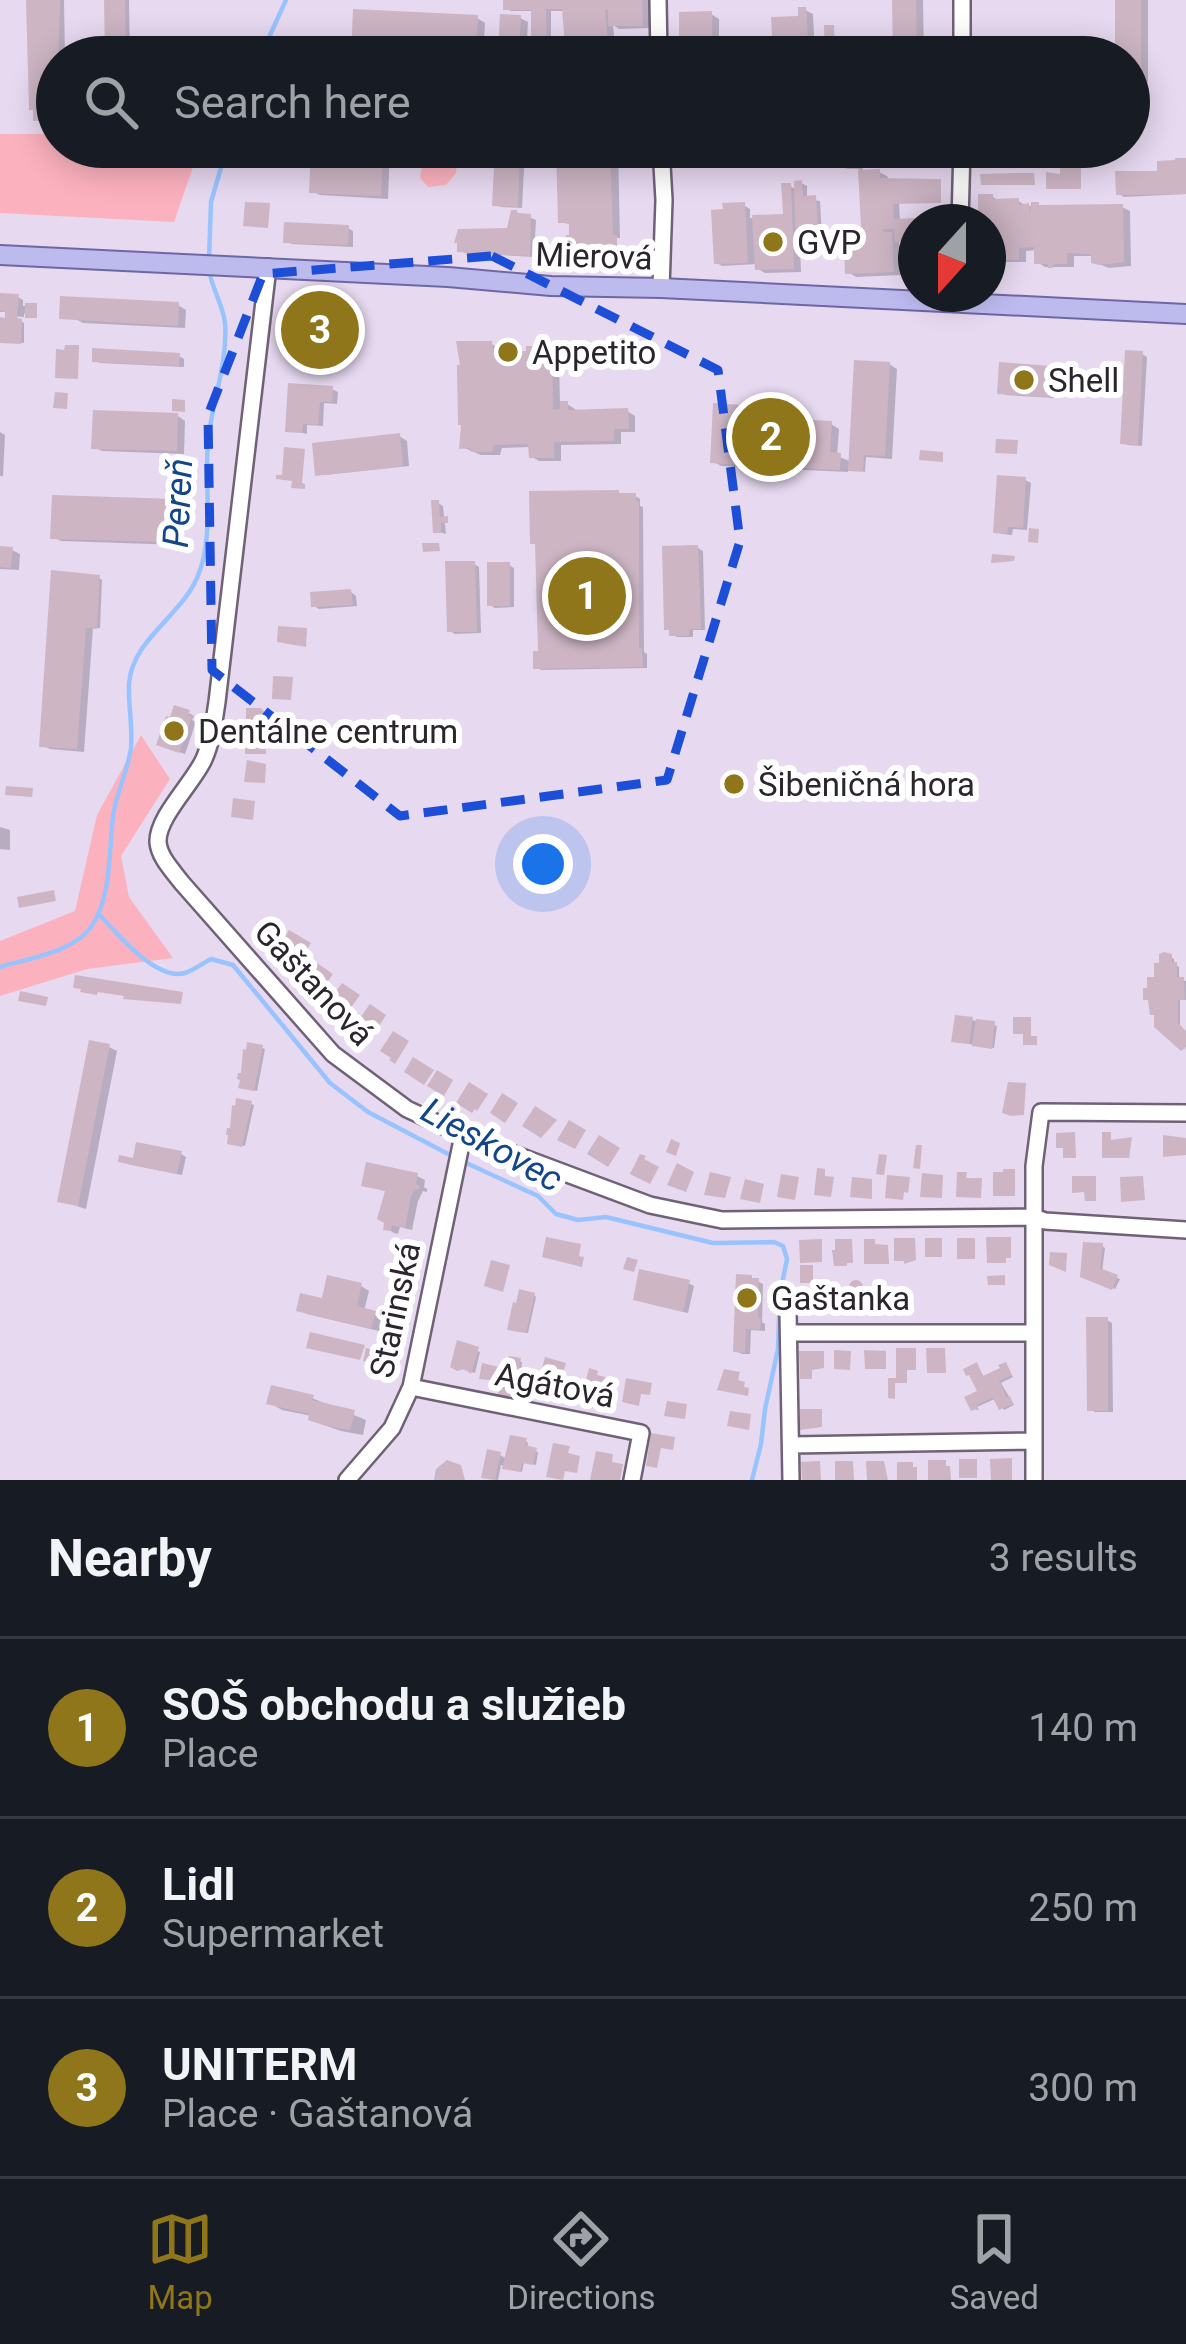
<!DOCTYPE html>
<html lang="en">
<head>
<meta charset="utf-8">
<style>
	:root { --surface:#171b24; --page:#20242c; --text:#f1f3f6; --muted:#9ea1a6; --line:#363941; --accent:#8f761b }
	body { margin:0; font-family:Roboto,sans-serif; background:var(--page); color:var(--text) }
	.compass { position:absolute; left:898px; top:204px; width:108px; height:108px; border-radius:50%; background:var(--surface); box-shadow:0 6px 30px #0003; rotate:201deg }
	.you { position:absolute; left:543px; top:864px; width:42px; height:42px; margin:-30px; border:9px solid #fff; border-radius:50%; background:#1a73e8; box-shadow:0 0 0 18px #1a73e833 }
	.badge { display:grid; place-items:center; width:78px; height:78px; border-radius:50%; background:var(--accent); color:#fff; font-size:39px; font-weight:700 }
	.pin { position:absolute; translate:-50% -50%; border:6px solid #fff; box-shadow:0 3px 12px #0006 }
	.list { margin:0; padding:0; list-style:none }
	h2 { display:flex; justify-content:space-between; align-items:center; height:156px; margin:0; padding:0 48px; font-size:51px }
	h2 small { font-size:39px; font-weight:400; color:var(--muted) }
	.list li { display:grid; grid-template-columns:78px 1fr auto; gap:36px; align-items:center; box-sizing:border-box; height:180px; padding:0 48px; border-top:3px solid var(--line) }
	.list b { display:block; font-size:45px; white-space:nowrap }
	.list p { margin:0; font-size:39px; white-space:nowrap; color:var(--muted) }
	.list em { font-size:39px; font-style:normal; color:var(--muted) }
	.icon { flex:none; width:66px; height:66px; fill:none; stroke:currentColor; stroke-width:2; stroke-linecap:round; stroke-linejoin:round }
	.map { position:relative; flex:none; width:1186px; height:1480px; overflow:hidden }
	.search { position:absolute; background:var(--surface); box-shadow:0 6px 30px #0003; left:36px; right:36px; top:36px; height:132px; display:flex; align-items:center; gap:30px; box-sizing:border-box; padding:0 42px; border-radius:66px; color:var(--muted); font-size:45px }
	.sheet { height:696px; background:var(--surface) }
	nav { display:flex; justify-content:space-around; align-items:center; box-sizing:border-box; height:168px; border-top:3px solid var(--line); background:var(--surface); font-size:33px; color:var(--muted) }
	nav a { display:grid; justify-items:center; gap:6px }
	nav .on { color:var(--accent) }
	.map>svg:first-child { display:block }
	.green { fill:#fcb2be }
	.shadow { fill:#0003 }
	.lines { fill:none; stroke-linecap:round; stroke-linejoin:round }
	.stream { stroke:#99c3fd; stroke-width:4.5 }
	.building { fill:#cdb5c4 }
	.minor-casing { stroke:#6f6276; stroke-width:20 }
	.major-casing { stroke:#6d68a4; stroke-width:22 }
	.minor { stroke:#fff; stroke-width:15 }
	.major { stroke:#bdbaee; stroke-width:18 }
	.marked { fill:none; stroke:#1d4ed8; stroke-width:9; stroke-dasharray:24 15; stroke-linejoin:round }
	.poi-dot { fill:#8f761b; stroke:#fff; stroke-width:4.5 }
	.labels { text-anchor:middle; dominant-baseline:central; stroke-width:12; stroke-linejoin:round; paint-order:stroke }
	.poi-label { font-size:33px; fill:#2b262e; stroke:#fff; text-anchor:start }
	.street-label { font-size:33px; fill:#2b262e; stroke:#fff }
	.water-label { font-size:36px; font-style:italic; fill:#124689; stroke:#fff }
</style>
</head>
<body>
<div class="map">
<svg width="1186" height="1480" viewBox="0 0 1186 1480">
	<rect width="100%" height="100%" fill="#e7d9f0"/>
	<!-- green -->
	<path class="green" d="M0,134H57V147H200L174,222L0,213Z
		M441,148L449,151L457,162L456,173L446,185L428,187L420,178L422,164L430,150Z
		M141,735L170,779L121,856L129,897L173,958L87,969L0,996V941L75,911L97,815Z"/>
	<!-- shadow -->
	<path class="shadow" d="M29,0H64L65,57H57V106H52V113H57V120L39,121Z
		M107,0H129L130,57H108Z
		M506,0H649L650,28L619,29L613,25L616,57H569L565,11H551V57H534V11H511L506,8Z
		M895,0H923L924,57H896Z
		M1118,0H1148V82H1129V57H1118Z
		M805,10L813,14L815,57H776Z
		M711,14L719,19V57H683Z
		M477,18L485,23L483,57H354Z
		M520,18L528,22L526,57H501Z
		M314,147H390L388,199L320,195L312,191Z
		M498,147H522L525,151L522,208L501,207L495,204Z
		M559,147H618L620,238H617L616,255H577L569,251L572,225L561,222Z
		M780,147H820L821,152L788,154Z
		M837,147H861L863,173L879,172L887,176L899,202L900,222L941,221L916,222V240L899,241L901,275L856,277L848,272L865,246L861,170L849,167L848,147Z
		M1186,161V194L1124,197L1119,194Z
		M801,183L807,186V199L820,201L822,236L813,237L808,233L807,229L799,227L801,272L765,273L758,269L757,264L722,266L717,263L745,206L750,209V218L786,217L790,186L797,190Z
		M993,197L1001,202L1018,201L1027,206L1122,207L1130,211L1131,266L1109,268L1094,262V256H1074V267H1045L1037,262V250L1026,251V262H1001V268H989L988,222H981Z
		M514,211L536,220L534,257L465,253L460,250L510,231Z
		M348,228L353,231V247L292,244L286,241Z
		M0,296L18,297L23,300V306H37L28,316L24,313V317L12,316L24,323V343L0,342V320L8,321V312H0Z
		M63,299L77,303V300L178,305L186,310L185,328L83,323L74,318L65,319L62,318Z
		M348,322L353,325L351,346L309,343L308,347L294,343Z
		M491,344L499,348V355L551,349L559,353L560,404H567L575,409V412L627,411L635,416V432H621V444L561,445V461H539L532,457L531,447L502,448L500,455H481L462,447Z
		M1142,354L1147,357L1142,446L1128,445L1123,442Z
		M179,356L184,359V367L100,363L95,360Z
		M889,364L897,369L892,459L866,457L865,472L848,467V472L721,466L713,461L793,411L801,415V423L831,424L839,429L837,456L852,462Z
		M1050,368L1055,372L1054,398L1006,395L1001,392Z
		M332,389L338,392L337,404L324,403L323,426L307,425V434L288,430Z
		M178,416L185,421L184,454L102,451L94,447Z
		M0,432L5,435L3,476H0Z
		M399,436L407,441L409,466L325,475L317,471Z
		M1025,480L1031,483L1027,530L1013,529L1012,535L1002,534L996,531Z
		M623,496H635L640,499V506L643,507L644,652L647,654V668L541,670L536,667L541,654Z
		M174,502L182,506L181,545L61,541L53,537Z
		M438,503L443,506L446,534L436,531Z
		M698,548L703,551L705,630H693V637H677L672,634Z
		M0,549L12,550L20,554L19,570L0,569Z
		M474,564L479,567L481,633L455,634L450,631Z
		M509,565L514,568V607L495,608L490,605Z
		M99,578L102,580L100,628H93L84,752L50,749L42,745Z
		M351,592L356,596L357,606L319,609L314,606Z
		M189,713L194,716L192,720L196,722L185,754L165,747Z
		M0,827L10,830V850L0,849Z
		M1167,955L1174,959V964L1179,967V980L1186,981V1000H1180V1027L1186,1033L1185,1050L1157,980Z
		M972,1020L997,1026L994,1048L957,1042Z
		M109,1047L117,1051L86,1209L61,1201Z
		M262,1048L265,1049L257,1091L244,1088Z
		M251,1104L254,1105L245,1146L233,1144Z
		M181,1154L186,1157L182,1175L127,1164Z
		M417,1176L425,1180L424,1187L427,1189V1192L423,1191L418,1201L412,1230L400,1227L398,1234L394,1233L386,1228L388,1192L364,1184Z
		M1102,1246L1105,1248L1102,1272L1120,1279L1115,1289L1083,1276Z
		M751,1278L763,1284L762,1322L765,1324V1331L751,1330L750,1354H742L736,1351Z
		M688,1283L694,1286L688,1313L641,1301Z
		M361,1286L369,1291L364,1311L382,1318L379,1331L307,1314L299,1310Z
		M534,1295L536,1297L528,1333L513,1330Z
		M1107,1320L1112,1323L1113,1412H1095L1090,1409Z
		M459,1344L480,1352L475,1373L453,1366Z
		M519,1361L522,1362L521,1373L533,1376L530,1387L518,1385L516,1397L504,1395Z
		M1006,1365L1013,1377L1001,1383L1014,1405L1004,1410L997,1398L977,1407L979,1410L973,1409L981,1393L977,1366L985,1378Z
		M312,1398L366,1420L363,1435L341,1431L324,1425L312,1416L282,1410L270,1403Z
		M526,1441L528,1443L527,1449L538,1452L536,1465L524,1462L522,1472L501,1465L498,1480L487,1478L500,1455L507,1459Z"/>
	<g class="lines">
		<!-- stream -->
		<path class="stream" d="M260,57L286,0
			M209,259L211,202L227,147
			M99,914C116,933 156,981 185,973C194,970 203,963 211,959L233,965L330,1083L368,1112L452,1156
			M0,967C29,958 72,953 91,927C113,896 108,847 114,810C118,789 128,770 131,748C133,727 128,705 129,684C132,640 179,618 197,578C215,538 204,483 208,441C212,402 228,363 225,323C223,305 212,289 209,270
			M462,1161L538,1196L556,1214L578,1220L606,1217L713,1243L774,1242L783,1246L787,1259L780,1294L778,1349L765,1409L761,1444L752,1480"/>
	</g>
	<!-- building -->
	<path class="building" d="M26,0H60L57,105H47L48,110H57V120L33,121V110H29Z
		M104,0H125L126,57H105Z
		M503,0H642L643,26H608V10H605L609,57H566L562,9H546L547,57H531V10H503Z
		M892,0H916L917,57H893Z
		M1115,0H1141V79H1129V57H1115Z
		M798,7H806L809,57H773L771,17L798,16Z
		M353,9L478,15L476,57H351Z
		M712,11V57H679V12Z
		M500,14L521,15L519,57H498Z
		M824,25H834L835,57H825Z
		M1000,39H1025V57H1000Z
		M280,147H294L291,163L278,161Z
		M311,147H383L381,196L309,193Z
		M495,147H520L518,207L492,206Z
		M556,147H610L613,235H617V251L566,253V235H569V223H558Z
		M844,147H857L858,169H846Z
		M893,147H940V164H893Z
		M686,154H716V165L687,166Z
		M1060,156L1081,157V189H1046V172L1060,174Z
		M1175,158H1186V194L1116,195L1115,171H1157V161L1175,160Z
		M880,169V178L941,179V203L893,204L894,219L916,218V242H895L894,229H883V232H892L894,272L845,274L844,244H862L858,170Z
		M1015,173H1034L1035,185H981L980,174Z
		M802,180L803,196L816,195L818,235H805L804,227L795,228L794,181Z
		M781,183H791L794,269L755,270L752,215L783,214Z
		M978,194H993V199L1019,198V205L1029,203L1030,216L1031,202H1039V205L1123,204L1124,262L1099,265L1091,263V254L1067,253V264H1053V268H1048V264H1034V247L1019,248V260L994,259V265H988V222H978Z
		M245,202L270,203L268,228L243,226Z
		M745,202L748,263L714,264L711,210L723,209L722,203Z
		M511,210H517V213L531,214L530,256L457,252V243H454L458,229L507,228Z
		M284,222L349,225L348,245L283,243Z
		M0,293L19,294L17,318L22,319L21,344L0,343V317L5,318V312L0,311Z
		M60,296L179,302L178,326L59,319Z
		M25,303H37V318H25Z
		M293,314L349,319L347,345L304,342L303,346L291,345Z
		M456,341H492L493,352L526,351V346H552L553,410L560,409V401H568V410L628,408L629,429H614V441L554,442V458H529L528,444L494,445L492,452H471V448L459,449L461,425H458L457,365H460Z
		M65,345H79L78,379L55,378L56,349L64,350Z
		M92,348L180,353L179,366L92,362Z
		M1125,350L1143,351L1138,445L1120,444Z
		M854,360L890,362L885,456L864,455L863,472L848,471Z
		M999,362L1051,366L1049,397L997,394Z
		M288,383L333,386L332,402H320L318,425L303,424L302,433L285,432Z
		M55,392L68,393L67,409L53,408Z
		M172,399L185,400V412L172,411Z
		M713,403L794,408L793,419L832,421L830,452L841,453L840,470L710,463Z
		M93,410L178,413L177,451L91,449Z
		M400,433L403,466L315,476L312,443Z
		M996,439L1018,440L1017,454L995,453Z
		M284,447L305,449L302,483L305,484V489L291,488L292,481L276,479V475H282Z
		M920,450L943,452V462L919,460Z
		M997,475L1026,477L1023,528L1008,527L1007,534L993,533Z
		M619,490V493H636V502L639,501V648H642L643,667L533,669V651H538L535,544H530L529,491Z
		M52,495L175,499L173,542L50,539Z
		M431,500H439L440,517L448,516V523H441V533H433Z
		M1029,528L1039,529L1038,543L1028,542Z
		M422,543H439L440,551L423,552Z
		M698,545L701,629H689V636H669V630H664L662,546Z
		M0,546L13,547L11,568L0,567Z
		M992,554L1015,556L1014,561L991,563Z
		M445,561H475L477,632H447Z
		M487,562H510V606H487Z
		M51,570L100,575L97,629L86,628L77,749L39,747Z
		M351,589L353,605L311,607L310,592Z
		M278,626L307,628L306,647L277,642Z
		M273,676L293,677L291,700L272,699Z
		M174,705L190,710L188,715L192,717L179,753L156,745L166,716L170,717Z
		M246,708H261L266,714H295V723L246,724Z
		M254,732H266V754H245V735H254Z
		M247,760L266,764L265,783L244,782Z
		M6,786L33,788L32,797L5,795Z
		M233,798L255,801L253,820L231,817Z
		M54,890L56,901L19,908L17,897Z
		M289,930L311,943L301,960L279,947Z
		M1164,952L1172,954V962H1177V977H1184L1185,1000H1178V1023L1186,1031V1047L1181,1051L1154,1027V1015H1150L1148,1000H1143V988H1147V977H1154V963H1159V954Z
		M317,963L333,974L320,992L305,982Z
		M75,975L183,992L181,1004L123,999L124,996L98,992L97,995L80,992L81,989L73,988Z
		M342,983L360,995L347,1013L329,1001Z
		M20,991L48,997L46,1006L18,1001Z
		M370,1004L386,1015L372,1037L355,1025Z
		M955,1015L973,1017L969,1044L951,1042Z
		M1013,1017H1031V1036H1037V1045H1023V1034H1013Z
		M976,1019L995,1021L992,1049L972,1046Z
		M393,1031L409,1041L395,1064L389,1060L391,1058L380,1051Z
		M89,1040L110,1044L78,1206L57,1202Z
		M247,1042L263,1045L254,1091L238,1088L240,1080L237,1079L238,1073H241L243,1049L246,1050Z
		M413,1057L434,1070L424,1085L404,1072Z
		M437,1070L453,1080L444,1096L427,1086Z
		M469,1082L488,1094L477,1111L475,1109L472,1113L456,1103Z
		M1008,1082L1026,1083L1024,1115L1011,1116L1002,1113Z
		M502,1093L518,1103L505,1123L490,1113Z
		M236,1098L252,1101L242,1147L227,1144L228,1135H226L227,1128H230L232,1105L235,1106Z
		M535,1106L557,1120L541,1138L522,1126Z
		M569,1120L586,1130L575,1149L557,1140Z
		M1075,1132L1076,1158H1063V1148H1056V1133Z
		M1102,1132H1111V1140L1132,1137L1129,1158H1102Z
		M599,1135L620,1148L608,1167L587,1154Z
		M1163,1135L1186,1138V1155L1163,1157Z
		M671,1139L680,1143L676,1156L666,1152Z
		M136,1142L182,1151L177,1174L118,1162L119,1155L133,1158Z
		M916,1145H922L920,1169L913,1168Z
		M640,1154L646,1156L644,1159L659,1167L650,1184L630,1174Z
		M879,1154L887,1155L884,1175L876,1174Z
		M366,1162L418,1173L416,1184L420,1186L419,1190L415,1189L411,1196L405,1228L392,1225L391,1231L383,1230L384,1223L377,1219L385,1191L361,1186Z
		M677,1163L694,1172L686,1192L667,1185Z
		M817,1168L825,1169V1176L834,1177L831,1197L814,1195Z
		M1003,1169H1015V1196H993V1172H1003Z
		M710,1172L731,1177L725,1198L704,1195Z
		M957,1172H967L966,1178H982L981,1198L956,1197Z
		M922,1173L943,1175L942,1198L920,1197Z
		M781,1174L799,1177L795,1200L777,1197Z
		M887,1175L910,1177L908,1193L904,1192L903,1200L885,1198Z
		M1072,1176H1096V1201H1085L1084,1192L1072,1193Z
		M1143,1176L1145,1200L1121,1202L1120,1177Z
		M852,1177L872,1179V1199L850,1197Z
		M745,1179L764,1184L760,1203L740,1199Z
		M546,1237L581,1244L579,1256L584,1257L582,1267L542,1257Z
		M986,1237H1011V1258H1006V1263H987Z
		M894,1238H915L916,1260L904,1264V1261H894Z
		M925,1238H942V1257H925Z
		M957,1238H975V1259H957Z
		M822,1239V1262L800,1263L799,1240Z
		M835,1239H852L853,1263H847V1266H834L832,1250H835Z
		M864,1239H875V1244L888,1245L889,1264H864Z
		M1083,1242L1103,1243L1100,1268L1118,1275L1112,1290L1080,1277Z
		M1050,1252L1067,1253L1066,1272L1049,1265Z
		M627,1257L638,1260L634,1272L623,1269Z
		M491,1260L510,1265L503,1292L484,1286Z
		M800,1265H813V1283H800Z
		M639,1269L690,1280L683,1312L633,1300Z
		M736,1274L752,1275V1278H759L758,1317L761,1318L760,1330L746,1329L745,1353L733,1352Z
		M327,1275L362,1283L357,1306L376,1311L371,1329L296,1311L300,1293L322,1298Z
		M1005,1275V1285H988L987,1276Z
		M849 1287a7 7 0 1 1 14 0a7 7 0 1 1-14 0Z
		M519,1289L535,1293L526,1333L507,1330L513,1302L516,1303Z
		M1086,1317H1108V1411H1087Z
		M310,1332L365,1345L360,1360L306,1348Z
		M457,1340L479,1347L471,1374L464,1369L457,1371L450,1367Z
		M366,1348L389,1354L386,1366L363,1361Z
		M896,1348H916V1370H907V1383H895V1399L888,1398V1378H896Z
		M926,1348H945L946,1373H927Z
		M834,1350L851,1351L850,1370L834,1369Z
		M864,1350L886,1351V1369H865Z
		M799,1351H824V1368L812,1370V1379H800Z
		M509,1356L521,1358L514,1397L498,1395L500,1381L479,1379L482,1363L507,1369Z
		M545,1357L566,1363L558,1390L538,1384Z
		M977,1362L983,1376L1000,1368L998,1365L1006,1362L1012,1375L999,1381L1007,1398L1010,1396L1013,1404L999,1410L993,1398L976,1405L978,1408L971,1411L964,1397L977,1391L969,1375L966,1376L963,1369Z
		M589,1368L598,1371L597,1375L616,1380L611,1399L583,1392Z
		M724,1369L740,1372L738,1380L745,1382L744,1387L749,1388L748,1396L717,1390Z
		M521,1370L533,1373L530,1389L518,1387Z
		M626,1378L652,1383L650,1395L641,1394L639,1406L622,1402Z
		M271,1385L314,1395L312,1400L355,1410L350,1430L326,1426L308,1420L309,1414L266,1404Z
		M667,1401L687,1404L685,1419L664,1416Z
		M800,1409H822V1427L800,1430Z
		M730,1411L751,1414L749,1430L727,1426Z
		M651,1433L675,1437L673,1450L661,1448L657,1468L646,1466Z
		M510,1435L527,1438L525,1445L537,1448L533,1465L522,1463L520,1472L502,1469Z
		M553,1443L570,1446L568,1453L580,1456L577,1473L565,1471L563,1480L546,1477Z
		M487,1449L501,1452L495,1480L481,1478Z
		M596,1451L613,1454L612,1462L623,1464L620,1480H590Z
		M1012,1458V1480H991L990,1459Z
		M959,1459H977V1478H959Z
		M447,1460L461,1465L465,1480H434L436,1469Z
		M928,1460H946V1466H950L951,1480H928Z
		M820,1461L821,1480H802L801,1462Z
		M835,1461H853L854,1480H835Z
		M866,1461H884L888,1480H867Z
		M897,1462H913V1467H917V1480H897Z"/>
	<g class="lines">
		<!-- minor casing -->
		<g class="minor-casing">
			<path id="minor" d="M658,0L659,57
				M962,57V0
				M661,147L664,200L661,288
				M960,222L962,147
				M268,267L217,702C214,721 212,741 204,759C194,782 157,817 158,842C159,857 173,871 182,883L333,1054L407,1109L463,1135L650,1205L722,1220L1034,1217L1045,1221L1186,1230
				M788,1312L791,1480
				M789,1333H1033
				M411,1387L641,1433L632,1480
				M791,1445L1034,1441
				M347,1480L392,1428L411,1387L463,1135
				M1034,1480V1166L1041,1112L1186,1113"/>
		</g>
		<!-- major casing -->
		<g class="major-casing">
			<path id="major" d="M0,255L448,277L551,286L661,288L1186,314"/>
		</g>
		<!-- minor -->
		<use href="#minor" class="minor"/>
		<!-- major -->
		<use href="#major" class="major"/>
	</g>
	<!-- marked area -->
	<path class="marked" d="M492,256L718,370L740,541L667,780L400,816L212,670L208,415L263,274Z"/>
	<!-- markers -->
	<g class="poi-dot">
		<circle cx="773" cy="242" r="12"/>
		<circle cx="508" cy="352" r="12"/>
		<circle cx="1024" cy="380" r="12"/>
		<circle cx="174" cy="731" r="12"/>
		<circle cx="734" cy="784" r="12"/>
		<circle cx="747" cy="1298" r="12"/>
	</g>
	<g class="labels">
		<!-- poi labels -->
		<g class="poi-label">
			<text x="797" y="242">GVP</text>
			<text x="532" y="352">Appetito</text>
			<text x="1048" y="380">Shell</text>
			<text x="198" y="731">Dentálne centrum</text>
			<text x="758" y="784">Šibeničná hora</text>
			<text x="771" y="1298">Gaštanka</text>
		</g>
		<!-- street labels -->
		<g class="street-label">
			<text transform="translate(594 256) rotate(2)">Mierová</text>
			<text transform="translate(314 983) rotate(47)">Gaštanová</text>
			<text transform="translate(395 1310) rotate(-78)">Starinská</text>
			<text transform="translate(555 1385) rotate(11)">Agátová</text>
		</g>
		<!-- water labels -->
		<g class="water-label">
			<text transform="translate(178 503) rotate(-87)">Pereň</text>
			<text transform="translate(492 1145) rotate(29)">Lieskovec</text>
		</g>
	</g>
</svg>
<svg class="compass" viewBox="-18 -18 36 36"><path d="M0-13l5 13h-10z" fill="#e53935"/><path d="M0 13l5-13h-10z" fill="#9ea1a6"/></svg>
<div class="you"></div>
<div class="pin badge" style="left:587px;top:596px">1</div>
<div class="pin badge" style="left:771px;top:437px">2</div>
<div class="pin badge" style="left:320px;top:330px">3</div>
<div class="search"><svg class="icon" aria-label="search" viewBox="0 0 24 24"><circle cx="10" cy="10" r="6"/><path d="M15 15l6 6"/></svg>Search here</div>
</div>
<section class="sheet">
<h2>Nearby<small>3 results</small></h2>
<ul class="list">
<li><span class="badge">1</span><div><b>SOŠ obchodu a služieb</b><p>Place</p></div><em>140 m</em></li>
<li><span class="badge">2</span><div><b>Lidl</b><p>Supermarket</p></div><em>250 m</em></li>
<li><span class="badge">3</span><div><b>UNITERM</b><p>Place · Gaštanová</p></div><em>300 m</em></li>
</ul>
</section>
<nav>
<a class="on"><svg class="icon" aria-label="map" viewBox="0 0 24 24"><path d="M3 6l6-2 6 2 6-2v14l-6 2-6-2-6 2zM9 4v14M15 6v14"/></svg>Map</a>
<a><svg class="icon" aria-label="directions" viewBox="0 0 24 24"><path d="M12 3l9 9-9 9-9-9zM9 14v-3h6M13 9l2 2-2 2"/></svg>Directions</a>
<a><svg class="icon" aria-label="saved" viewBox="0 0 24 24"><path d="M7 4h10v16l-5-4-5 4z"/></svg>Saved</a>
</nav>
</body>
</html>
